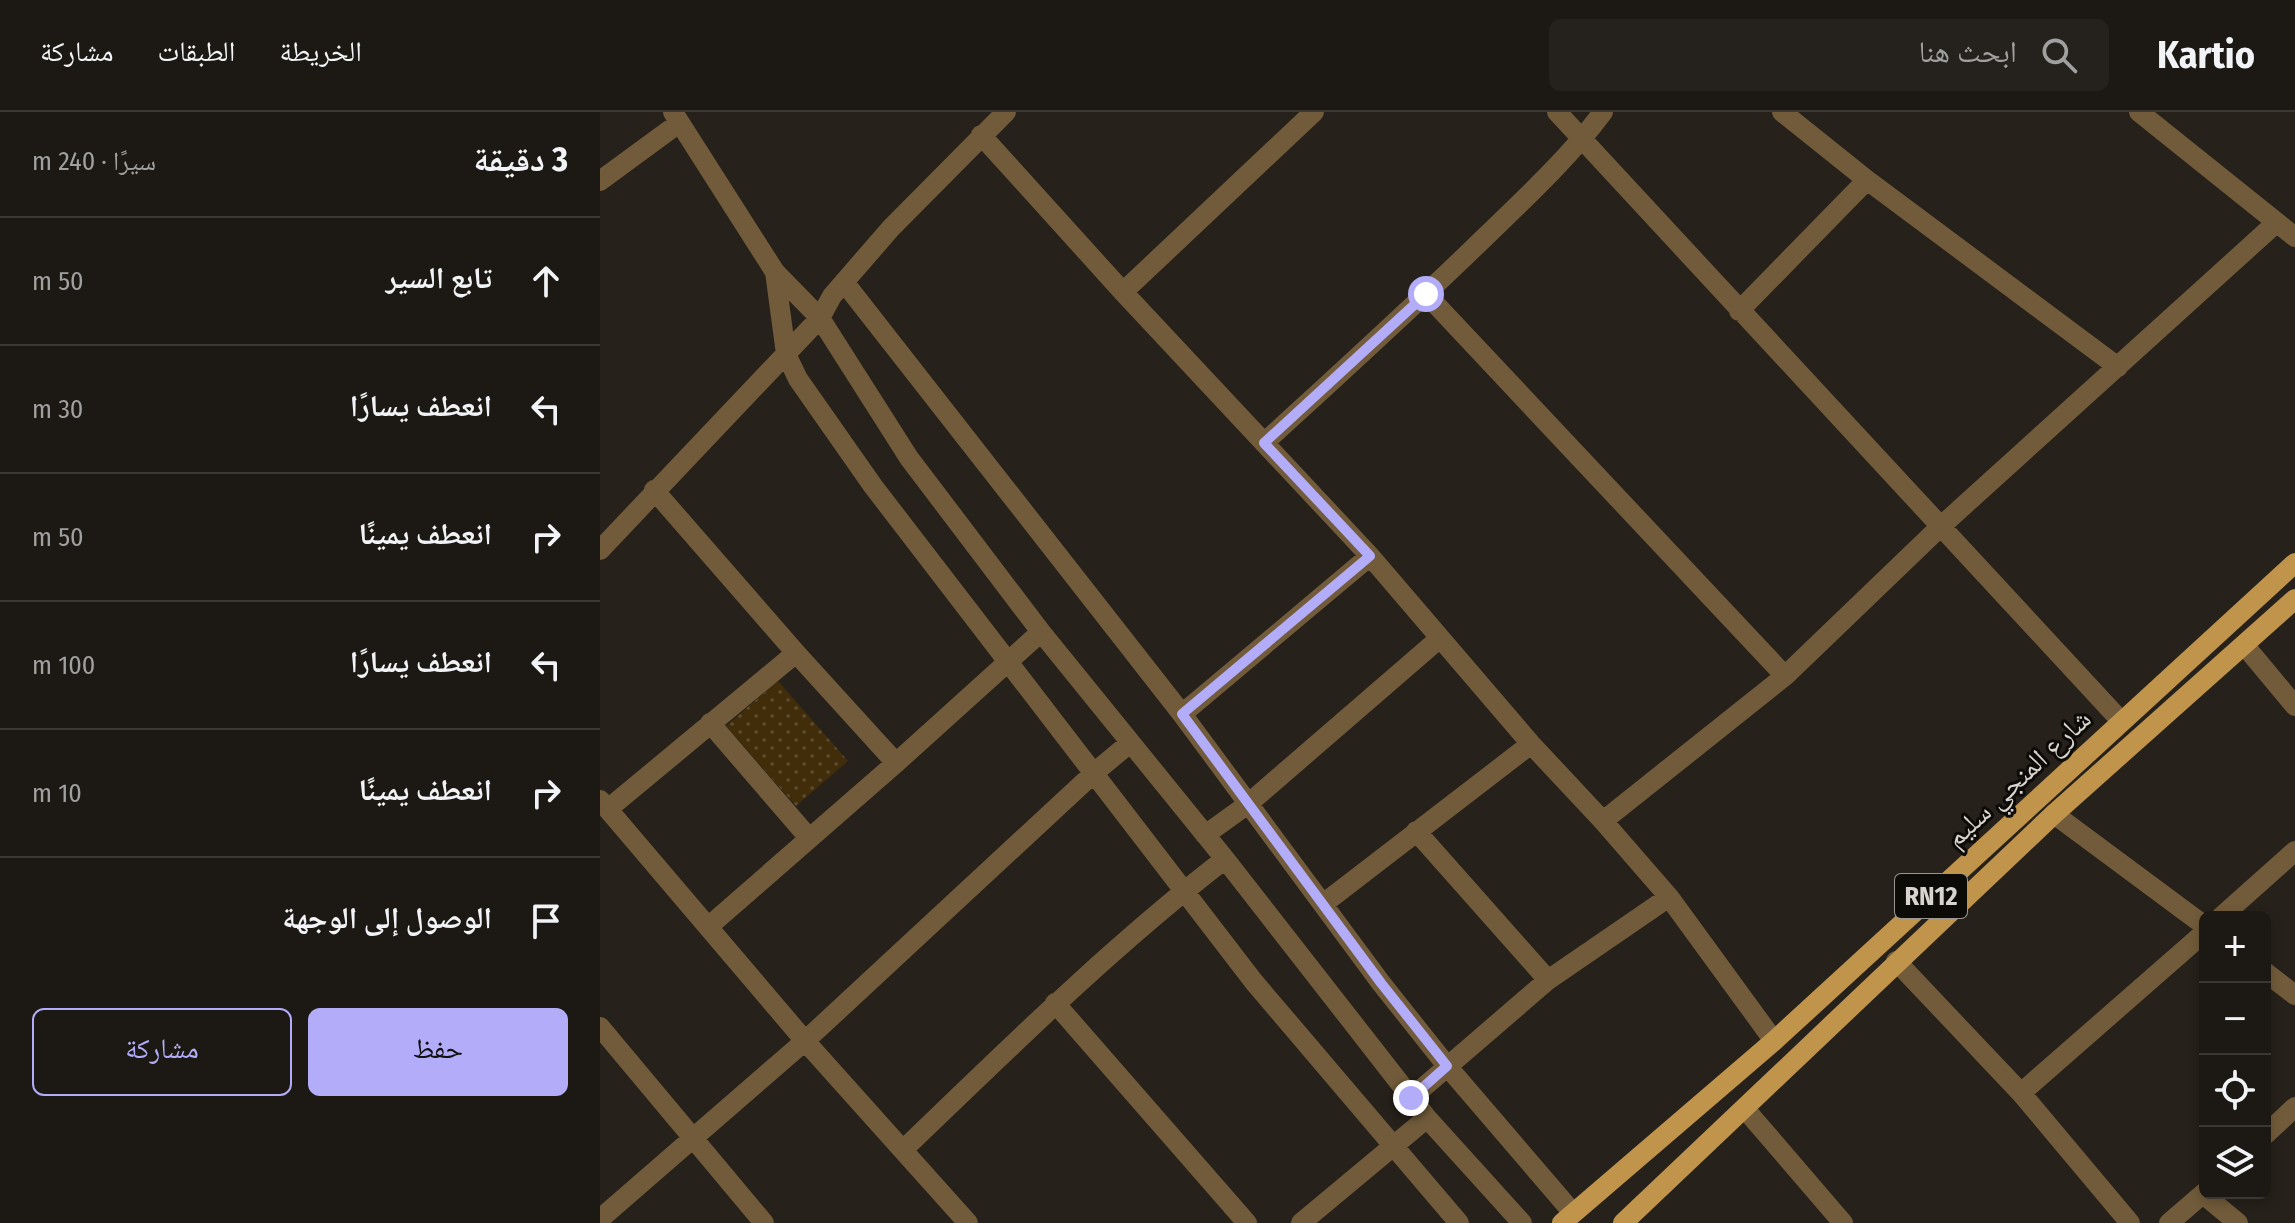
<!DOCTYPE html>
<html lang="ar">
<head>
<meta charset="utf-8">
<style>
	:root { --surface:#1c1914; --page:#25221d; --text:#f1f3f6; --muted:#a0a0a0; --line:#3a3834; --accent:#b3adf9 }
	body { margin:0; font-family:"Fira Sans Condensed","Noto Naskh Arabic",sans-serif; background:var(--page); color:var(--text); direction:rtl }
	.controls { position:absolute; right:24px; bottom:24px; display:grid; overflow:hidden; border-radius:12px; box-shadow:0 4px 12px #0003 }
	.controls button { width:72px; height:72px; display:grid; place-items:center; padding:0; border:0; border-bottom:2px solid var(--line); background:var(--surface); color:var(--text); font:40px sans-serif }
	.stop { position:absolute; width:24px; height:24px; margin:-18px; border:6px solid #b3adf9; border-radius:50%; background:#fff }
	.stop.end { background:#b3adf9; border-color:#fff; box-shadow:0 2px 8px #0008 }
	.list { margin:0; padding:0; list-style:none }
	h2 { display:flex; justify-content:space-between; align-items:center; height:104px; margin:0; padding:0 32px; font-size:34px }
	h2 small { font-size:26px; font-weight:400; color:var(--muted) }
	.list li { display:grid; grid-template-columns:52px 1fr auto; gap:24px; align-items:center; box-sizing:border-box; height:128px; padding:0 32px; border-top:2px solid var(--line) }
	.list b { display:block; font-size:30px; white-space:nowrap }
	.list em { font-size:26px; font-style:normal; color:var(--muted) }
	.actions { display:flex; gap:16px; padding:24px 32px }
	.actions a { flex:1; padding:18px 0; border:2px solid var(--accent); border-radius:12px; text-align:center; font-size:28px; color:var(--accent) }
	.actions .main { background:var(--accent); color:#111 }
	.icon { flex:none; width:44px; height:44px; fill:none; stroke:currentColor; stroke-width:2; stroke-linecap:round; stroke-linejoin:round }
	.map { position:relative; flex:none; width:1695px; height:1111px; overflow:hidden; direction:ltr }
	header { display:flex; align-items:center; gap:48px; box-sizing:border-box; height:112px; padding:0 40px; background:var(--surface); border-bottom:2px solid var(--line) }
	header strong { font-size:38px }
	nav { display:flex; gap:44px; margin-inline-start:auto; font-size:28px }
	.search { width:560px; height:72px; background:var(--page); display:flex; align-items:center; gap:20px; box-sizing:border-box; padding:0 28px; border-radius:12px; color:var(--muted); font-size:30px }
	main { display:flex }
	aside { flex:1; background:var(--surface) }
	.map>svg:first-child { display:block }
	.grass { fill:url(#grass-dots) }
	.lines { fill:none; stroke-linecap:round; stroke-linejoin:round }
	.minor { stroke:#715b3a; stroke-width:20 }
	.major { stroke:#c1944c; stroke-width:20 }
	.route { stroke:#b3adf9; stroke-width:10 }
	.labels { text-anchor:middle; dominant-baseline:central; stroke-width:6; stroke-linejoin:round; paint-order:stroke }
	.shield { fill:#0d0b08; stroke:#9a9793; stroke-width:2 }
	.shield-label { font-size:26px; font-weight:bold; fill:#d7d3cf }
	.street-label { font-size:28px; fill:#d7d3cf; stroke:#0d0b08 }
</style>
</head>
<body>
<header>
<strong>Kartio</strong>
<div class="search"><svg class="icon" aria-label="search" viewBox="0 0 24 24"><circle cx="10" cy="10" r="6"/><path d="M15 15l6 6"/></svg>ابحث هنا</div>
<nav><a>الخريطة</a><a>الطبقات</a><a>مشاركة</a></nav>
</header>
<main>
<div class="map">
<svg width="1695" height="1111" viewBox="0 0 1695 1111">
	<defs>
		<pattern id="grass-dots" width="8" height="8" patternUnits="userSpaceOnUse" patternTransform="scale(2)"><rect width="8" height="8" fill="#412d0a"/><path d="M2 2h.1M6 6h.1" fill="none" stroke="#5c4b2d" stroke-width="1.8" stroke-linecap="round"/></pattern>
	</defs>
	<rect width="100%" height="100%" fill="#26211a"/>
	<!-- grass -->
	<path class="grass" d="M178,569L248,649L196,694L126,614Z"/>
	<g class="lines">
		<!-- minor -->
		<path class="minor" d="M73,0L175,160L220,206L309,346L441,520L625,747L827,1006L922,1111
			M957,0L1521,609
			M1182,0L1267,68L1518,255
			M1539,0L1695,125
			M381,23L523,180L770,444L931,632L1003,709L1069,785L1174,929
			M0,69L79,11
			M175,160L186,242L198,267L273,374L654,870L859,1111
			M244,170L582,602L781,871L847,954L973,1101
			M523,180L714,0
			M826,182L1185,564
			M1139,199L1267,68
			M664,331C737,264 811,197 882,128C924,87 968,47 1003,0
			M54,378L196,541L296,651
			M0,438L220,206L232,184L291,116L406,0
			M1645,534L1695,594
			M582,602L770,444
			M110,611L209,726
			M0,688L205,929L368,1111
			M8,697L196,541
			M1454,702L1605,814
			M1003,709L1185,564L1339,416L1676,111
			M816,719L948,868
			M605,723L648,692L840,526
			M723,792L931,632
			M1621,805L1695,739
			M108,815L296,651L441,520
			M1296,849L1421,981L1530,1111
			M1665,860L1695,883
			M455,891L647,1111
			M0,915L164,1111
			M1421,981L1605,820
			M811,986L948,868L1069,785
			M1145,997L1243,1111
			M1665,1023L1695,995
			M303,1038C407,938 510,836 625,747
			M1603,1082L1638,1111
			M0,1107L205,929L495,660L530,631
			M701,1111L827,1006
			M1569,1111L1605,1080"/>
		<!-- major -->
		<path class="major" d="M962,1111L1174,929L1695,451
			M1023,1111L1454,702L1695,487"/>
	</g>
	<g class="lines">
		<!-- route -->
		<path class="route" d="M811,986L847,954L781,871L582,602L770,444L664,331L826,182"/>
	</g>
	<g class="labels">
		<!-- shield labels -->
		<rect class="shield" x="1295" y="762" width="72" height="44" rx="6"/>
		<g class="shield-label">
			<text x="1331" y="784">RN12</text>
		</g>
		<!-- street labels -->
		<g class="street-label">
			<text transform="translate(1418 666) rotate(-43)">شارع المنجي سليم</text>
		</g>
	</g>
</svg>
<div class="controls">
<button>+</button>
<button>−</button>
<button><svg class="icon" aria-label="locate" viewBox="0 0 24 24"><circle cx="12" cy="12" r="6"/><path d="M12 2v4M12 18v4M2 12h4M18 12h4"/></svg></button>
<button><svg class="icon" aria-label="layers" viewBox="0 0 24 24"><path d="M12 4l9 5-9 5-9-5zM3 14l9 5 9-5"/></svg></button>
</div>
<div class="stop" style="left:826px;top:182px"></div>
<div class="stop end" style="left:811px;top:986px"></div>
</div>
<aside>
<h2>3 دقيقة<small>سيرًا · 240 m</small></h2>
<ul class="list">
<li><svg class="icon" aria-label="ahead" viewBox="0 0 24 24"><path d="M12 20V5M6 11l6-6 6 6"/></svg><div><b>تابع السير</b></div><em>50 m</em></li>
<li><svg class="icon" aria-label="left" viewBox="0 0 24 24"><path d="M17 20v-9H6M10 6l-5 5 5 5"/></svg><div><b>انعطف يسارًا</b></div><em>30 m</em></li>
<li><svg class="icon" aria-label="right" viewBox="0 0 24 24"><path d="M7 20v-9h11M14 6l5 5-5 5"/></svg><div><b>انعطف يمينًا</b></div><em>50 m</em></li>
<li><svg class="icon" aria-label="left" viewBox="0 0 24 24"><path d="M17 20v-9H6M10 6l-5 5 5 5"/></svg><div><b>انعطف يسارًا</b></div><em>100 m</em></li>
<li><svg class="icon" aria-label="right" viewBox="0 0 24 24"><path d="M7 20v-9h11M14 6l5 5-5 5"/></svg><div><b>انعطف يمينًا</b></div><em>10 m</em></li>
<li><svg class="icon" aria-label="arrive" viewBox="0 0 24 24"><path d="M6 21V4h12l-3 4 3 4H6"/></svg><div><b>الوصول إلى الوجهة</b></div></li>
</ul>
<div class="actions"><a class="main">حفظ</a><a>مشاركة</a></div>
</aside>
</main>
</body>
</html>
